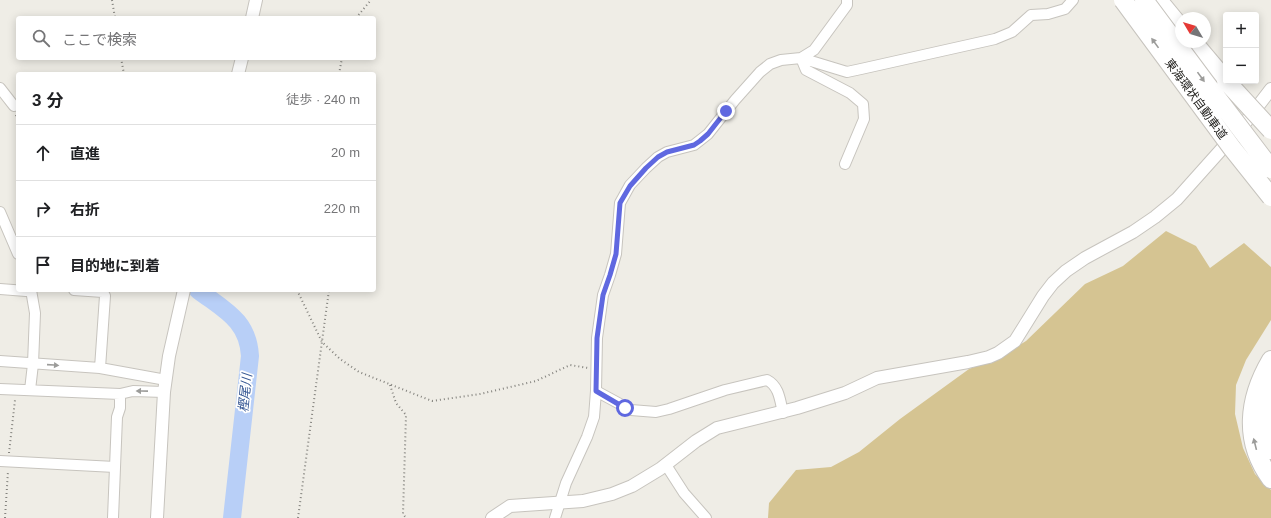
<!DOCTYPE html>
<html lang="ja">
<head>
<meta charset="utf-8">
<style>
	:root { --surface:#fff; --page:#f6f6f6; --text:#202124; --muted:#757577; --line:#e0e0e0 }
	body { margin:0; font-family:Arial,"Noto Sans JP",sans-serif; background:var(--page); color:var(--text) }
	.controls { position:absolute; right:12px; top:12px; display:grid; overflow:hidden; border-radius:4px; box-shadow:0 2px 10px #0003 }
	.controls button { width:36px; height:36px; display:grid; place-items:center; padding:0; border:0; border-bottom:1px solid var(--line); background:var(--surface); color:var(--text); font:20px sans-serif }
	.compass { position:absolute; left:1175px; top:12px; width:36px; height:36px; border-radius:50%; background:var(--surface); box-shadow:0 2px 10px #0003; rotate:308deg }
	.stop { position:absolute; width:12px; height:12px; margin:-9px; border:3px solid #5f68e0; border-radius:50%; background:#fff }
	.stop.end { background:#5f68e0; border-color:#fff; box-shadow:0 1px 4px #0008 }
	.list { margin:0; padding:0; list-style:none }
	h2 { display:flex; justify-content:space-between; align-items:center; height:52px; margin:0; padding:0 16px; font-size:17px }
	h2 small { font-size:13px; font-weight:400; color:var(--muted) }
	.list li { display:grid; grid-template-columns:26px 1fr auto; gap:12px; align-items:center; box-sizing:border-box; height:56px; padding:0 16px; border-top:1px solid var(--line) }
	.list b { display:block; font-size:15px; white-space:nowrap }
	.list em { font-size:13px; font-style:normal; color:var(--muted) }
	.icon { flex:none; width:22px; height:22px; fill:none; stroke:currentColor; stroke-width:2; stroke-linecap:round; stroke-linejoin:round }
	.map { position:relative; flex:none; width:1271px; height:518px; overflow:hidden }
	.search { position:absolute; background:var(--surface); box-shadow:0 2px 10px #0003; left:16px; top:16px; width:360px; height:44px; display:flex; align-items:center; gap:10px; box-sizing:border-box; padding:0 14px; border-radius:4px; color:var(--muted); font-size:15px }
	.panel { position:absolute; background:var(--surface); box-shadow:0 2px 10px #0003; left:16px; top:72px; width:360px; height:220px; border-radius:4px }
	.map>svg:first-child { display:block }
	.green { fill:#d5c492 }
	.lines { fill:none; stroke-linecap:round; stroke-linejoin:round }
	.river { stroke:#b8cff7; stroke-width:18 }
	.minor-casing { stroke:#c7c4be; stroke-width:12 }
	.tertiary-casing { stroke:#c7c4be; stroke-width:14 }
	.motorway-casing { stroke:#c7c4be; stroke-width:20 }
	.path { stroke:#84837e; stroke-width:2; stroke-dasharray:1 3; stroke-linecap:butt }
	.minor { stroke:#fff; stroke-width:10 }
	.tertiary { stroke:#fff; stroke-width:12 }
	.motorway { stroke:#fff; stroke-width:18 }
	.motorway-bridge-casing { stroke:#c7c4be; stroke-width:20; stroke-linecap:butt }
	.motorway-bridge { stroke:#fff; stroke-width:18 }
	.oneway { fill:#9c9c9a }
	.route { stroke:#5f68e0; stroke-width:5 }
	.labels { text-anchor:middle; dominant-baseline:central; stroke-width:3.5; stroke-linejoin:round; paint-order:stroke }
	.street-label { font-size:12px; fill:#23221f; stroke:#fff }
	.water-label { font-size:13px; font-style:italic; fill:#355693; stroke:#fff }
</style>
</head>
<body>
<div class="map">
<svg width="1271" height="518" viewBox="0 0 1271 518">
	<rect width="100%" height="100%" fill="#efede6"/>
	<!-- green -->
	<path class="green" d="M1166,231L1196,246L1210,268L1244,243L1271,267V320L1246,360L1236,385L1235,414L1243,448L1255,474L1271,490V518H768L769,503L796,470L831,467L859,452L900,419L969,369L1000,357L1026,341L1085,284L1123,266Z"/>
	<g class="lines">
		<!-- river -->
		<path class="river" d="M198,290C224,310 248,320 250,356L232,518"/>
		<!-- minor casing -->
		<g class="minor-casing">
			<path id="minor" d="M801,58L806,70L850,93L863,104L864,119L845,164
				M801,58L814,50L847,5V0
				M0,88L14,106
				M0,212L18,254
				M0,289L26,291L27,290
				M74,290L103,292L105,296L100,368
				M0,361L100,368L166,380
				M0,389L120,394L133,391L164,392
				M30,390L33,364L35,313L31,290
				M596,391L631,410L656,412L669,409L725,390L767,380C779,386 780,400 783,413
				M0,461L115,467
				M666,465L684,493L706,518
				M113,518L117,417L120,408V394
				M555,518L566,483L587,437L594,417L596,391L597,338L603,295L610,275L616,254L620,203L630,185L646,168L658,157L667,152L694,145L708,134L735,100L760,72L770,64L781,60L801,58L847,72L861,69L995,39L1012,32L1031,15L1048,14L1065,9L1073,0"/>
		</g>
		<!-- tertiary casing -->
		<g class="tertiary-casing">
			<path id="tertiary" d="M252,18L256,0
				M238,74L242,58
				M157,518L164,392L169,356L184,290
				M492,518L510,506L583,501L612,494L632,486L660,469L696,441L717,428L797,408L845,393L877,378L968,362L989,357L998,353L1015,341L1043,296L1053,283L1066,271L1085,258L1133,232L1155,217L1177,199L1245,123L1271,89"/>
		</g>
		<!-- motorway casing -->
		<g class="motorway-casing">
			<path id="motorway" d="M1158,0L1181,28
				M1193,42L1226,81
				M1271,360C1248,399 1243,441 1271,479
				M1271,388C1263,407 1263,432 1271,450"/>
		</g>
		<!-- path -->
		<path class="path" d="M112,0L115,18
			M356,18L371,0
			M121,58L124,74
			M339,74L342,58
			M16,115L18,123
			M297,290L322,342L340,359L359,372L432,401L480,394L536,381L570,365L588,368
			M390,385L396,403L406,415L403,514L406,518
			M9,453L15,400
			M5,518L8,471
			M298,518L329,290"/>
		<!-- minor -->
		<use href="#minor" class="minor"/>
		<!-- tertiary -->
		<use href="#tertiary" class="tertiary"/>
		<!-- motorway -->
		<use href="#motorway" class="motorway"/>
		<!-- motorway-bridge casing -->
		<g class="motorway-bridge-casing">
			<path id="motorway-bridge" d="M1123,0L1232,148L1271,197
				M1144,0L1205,82L1271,169
				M1226,81L1271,130"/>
		</g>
		<!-- motorway-bridge -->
		<use href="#motorway-bridge" class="motorway-bridge"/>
	</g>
	<!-- one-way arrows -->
	<defs><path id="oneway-solid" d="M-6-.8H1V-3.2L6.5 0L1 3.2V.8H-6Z"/></defs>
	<g class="oneway">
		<use href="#oneway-solid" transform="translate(1155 43) rotate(-126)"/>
		<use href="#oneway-solid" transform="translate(1201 77) rotate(54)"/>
		<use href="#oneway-solid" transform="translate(53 365) rotate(4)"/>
		<use href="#oneway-solid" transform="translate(142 391) rotate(-179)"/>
		<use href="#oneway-solid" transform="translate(1255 444) rotate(-104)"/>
	</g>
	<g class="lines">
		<!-- route -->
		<path class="route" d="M625,408L596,391L597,338L603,295L610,275L616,254L620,203L630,186L646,168L658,157L667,152L694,145L700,141L708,134L726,111"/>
	</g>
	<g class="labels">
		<!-- street labels -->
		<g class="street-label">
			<text transform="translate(1196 99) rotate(54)">東海環状自動車道</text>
		</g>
		<!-- water labels -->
		<g class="water-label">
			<text transform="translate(245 393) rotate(-84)">樫尾川</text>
		</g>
	</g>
</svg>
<div class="controls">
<button>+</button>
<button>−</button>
</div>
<svg class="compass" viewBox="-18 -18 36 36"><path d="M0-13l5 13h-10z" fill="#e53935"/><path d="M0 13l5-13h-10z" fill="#757577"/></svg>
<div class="stop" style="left:625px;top:408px"></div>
<div class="stop end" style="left:726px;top:111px"></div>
<div class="search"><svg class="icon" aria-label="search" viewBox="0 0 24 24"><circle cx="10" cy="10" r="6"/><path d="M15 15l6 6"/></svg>ここで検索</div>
<section class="panel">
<h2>3 分<small>徒歩 · 240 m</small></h2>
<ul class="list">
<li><svg class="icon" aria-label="ahead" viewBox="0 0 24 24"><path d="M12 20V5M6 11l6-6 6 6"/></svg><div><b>直進</b></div><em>20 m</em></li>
<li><svg class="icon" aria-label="right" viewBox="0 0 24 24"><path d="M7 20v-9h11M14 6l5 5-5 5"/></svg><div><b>右折</b></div><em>220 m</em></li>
<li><svg class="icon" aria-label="arrive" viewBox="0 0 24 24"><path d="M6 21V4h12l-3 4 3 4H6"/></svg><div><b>目的地に到着</b></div></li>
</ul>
</section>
</div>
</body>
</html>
